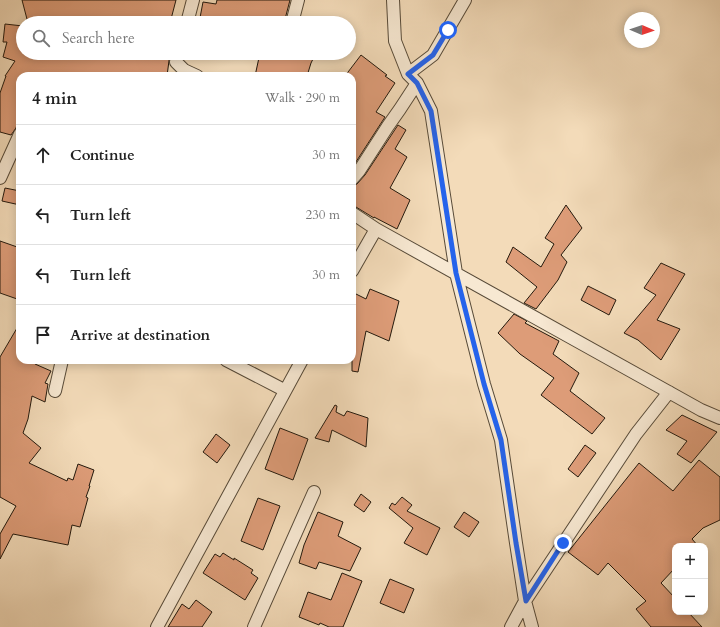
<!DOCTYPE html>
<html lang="en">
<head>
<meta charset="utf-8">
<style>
	:root { --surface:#fff; --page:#f6f6f6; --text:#222; --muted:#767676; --line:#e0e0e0 }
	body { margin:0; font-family:Cardo,serif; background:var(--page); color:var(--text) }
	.controls { position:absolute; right:12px; bottom:12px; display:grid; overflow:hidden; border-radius:8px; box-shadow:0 2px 10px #0003 }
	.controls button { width:36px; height:36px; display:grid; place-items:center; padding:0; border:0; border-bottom:1px solid var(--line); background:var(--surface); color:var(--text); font:20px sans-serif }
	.compass { position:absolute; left:624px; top:12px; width:36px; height:36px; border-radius:50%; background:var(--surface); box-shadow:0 2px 10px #0003; rotate:92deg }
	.stop { position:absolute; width:12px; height:12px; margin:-9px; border:3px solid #2563eb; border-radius:50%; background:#fff }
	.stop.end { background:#2563eb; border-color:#fff; box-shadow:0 1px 4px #0008 }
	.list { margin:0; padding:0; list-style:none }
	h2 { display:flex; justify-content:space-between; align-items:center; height:52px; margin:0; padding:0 16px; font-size:17px }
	h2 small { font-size:13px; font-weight:400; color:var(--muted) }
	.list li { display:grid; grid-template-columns:26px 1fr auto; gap:12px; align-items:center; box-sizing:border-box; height:60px; padding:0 16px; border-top:1px solid var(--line) }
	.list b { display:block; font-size:15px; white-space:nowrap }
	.list em { font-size:13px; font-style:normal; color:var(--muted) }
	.icon { flex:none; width:22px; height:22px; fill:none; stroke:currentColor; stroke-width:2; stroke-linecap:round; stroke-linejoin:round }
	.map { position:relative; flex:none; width:720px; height:627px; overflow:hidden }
	.search { position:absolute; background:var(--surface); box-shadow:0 2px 10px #0003; left:16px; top:16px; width:340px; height:44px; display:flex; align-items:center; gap:10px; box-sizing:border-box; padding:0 14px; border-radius:22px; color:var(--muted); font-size:15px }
	.panel { position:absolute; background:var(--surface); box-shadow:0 2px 10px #0003; left:16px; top:72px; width:340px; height:292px; border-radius:12px }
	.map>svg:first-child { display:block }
	.building { fill:#dd9c78; stroke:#23190d }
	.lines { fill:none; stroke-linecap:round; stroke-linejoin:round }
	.minor-casing { stroke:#574a38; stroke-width:14 }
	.minor { stroke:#f7e8d2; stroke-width:12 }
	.route { stroke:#2563eb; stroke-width:5 }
</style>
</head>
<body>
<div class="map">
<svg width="720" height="627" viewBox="0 0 720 627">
	<rect width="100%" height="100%" fill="#f3dbb9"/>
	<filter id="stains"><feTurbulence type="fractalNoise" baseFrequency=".005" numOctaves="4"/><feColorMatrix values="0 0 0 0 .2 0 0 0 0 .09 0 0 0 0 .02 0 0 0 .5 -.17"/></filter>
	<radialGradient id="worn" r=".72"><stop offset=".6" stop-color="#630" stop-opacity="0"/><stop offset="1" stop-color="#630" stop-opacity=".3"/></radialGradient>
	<!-- building -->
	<path class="building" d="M22,0H176L170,23H28Z
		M217,0H290L284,23H199L203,2L216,4Z
		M5,24L23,26V53H107L144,56L145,53H170L167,76H20V114L16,128L11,135L0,132V93L6,76H5L15,61L3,57L7,42H3Z
		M260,53H316L311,63L307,76H255Z
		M361,55L387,75L385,76L395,83L376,112L385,117L352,168V76H345Z
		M398,125L406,130L395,149L407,157L390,188L410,200L397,229L374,217V218L356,207L352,206V186L357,184L365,175Z
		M5,188L20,191V205L2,201Z
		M566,205L582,228L561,255L567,262L558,280L536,309L524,303L537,287L506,262L513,247L541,267L554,244L545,238Z
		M0,241L20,248V300L0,293Z
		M661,263L685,274L657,320L680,329L661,360L638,340L624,333L656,295L644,288Z
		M588,286L616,300L609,315L581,300Z
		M370,289L399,301L389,341L366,331L358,372L352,371V292L366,299Z
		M514,314L527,321L525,323L559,341L553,354L579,373L570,391L605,418L592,434L541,395L554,378L520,354L498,333Z
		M20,323V360H37L35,364L51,371L45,383L48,384L45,402L32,396L28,419L23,433L41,448L29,463L67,481L68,478L73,480L78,464L94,470L89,486H90L86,497L88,498L80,527L72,525L68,545L13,534L0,559V534L16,506L0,497V357Z
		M335,405L337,406L336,412L344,416L347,411L368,418L366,447L332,430L329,442L315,438Z
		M682,415L717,432L691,463L677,454L687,441L666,430Z
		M280,428L308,439L293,480L265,469Z
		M216,434L230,445L217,463L203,452Z
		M585,445L596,453L578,477L568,469Z
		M699,460L720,477V520L703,528L692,539L698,546H675V568L661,583L675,598V612H688L702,627H651L636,609L646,601L608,563L598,575L568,552L639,463L673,491Z
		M361,494L371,502L364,512L354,505Z
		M402,497L412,505L407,511L440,528L427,555L404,543L413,528L389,508L392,503L395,505Z
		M258,498L280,506L263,550L241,541Z
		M318,512L343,522L338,536L361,548L350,571L319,562L316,569L299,563L304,545Z
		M464,512L479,522L469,537L454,527Z
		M223,553L234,560V558L253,570L251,573L258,578L245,600L203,573L215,554L220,557Z
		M342,573L362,581L343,627H329L320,623L319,625L299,617L308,592L331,600Z
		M390,579L414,589L404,613L380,603Z
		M196,600L212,612L202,627H168L182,604L189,609Z"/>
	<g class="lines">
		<!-- minor casing -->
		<g class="minor-casing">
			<path id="minor" d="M393,0L395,41L408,74L417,83L431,111L456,273L484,384L501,440L516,543L525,601L511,627
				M187,23L193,0
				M292,23L298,0
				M178,53L176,62L184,70L197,76
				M408,74L433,55L465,0
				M0,178L20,134
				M352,179L359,171L388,126L400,109L417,83
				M352,213L376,229L701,410L720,418
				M352,271L376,229
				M226,360L284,390
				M55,391L62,360
				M157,627L302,360
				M254,627L314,492
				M532,627L525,601L636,434L669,392"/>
		</g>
		<!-- minor -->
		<use href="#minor" class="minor"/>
	</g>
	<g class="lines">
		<!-- route -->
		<path class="route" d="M448,30L433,55L408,74L417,83L431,111L456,273L484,384L501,440L516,543L526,601L563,543"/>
	</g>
	<rect width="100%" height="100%" filter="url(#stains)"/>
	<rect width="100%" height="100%" fill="url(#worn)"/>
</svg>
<div class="controls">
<button>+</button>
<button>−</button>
</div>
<svg class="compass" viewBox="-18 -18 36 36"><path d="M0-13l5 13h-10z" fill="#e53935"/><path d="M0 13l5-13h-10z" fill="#767676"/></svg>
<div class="stop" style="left:448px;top:30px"></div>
<div class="stop end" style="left:563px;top:543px"></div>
<div class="search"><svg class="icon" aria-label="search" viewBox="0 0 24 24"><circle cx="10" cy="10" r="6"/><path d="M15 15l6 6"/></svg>Search here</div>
<section class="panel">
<h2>4 min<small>Walk · 290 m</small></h2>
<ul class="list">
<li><svg class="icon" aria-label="ahead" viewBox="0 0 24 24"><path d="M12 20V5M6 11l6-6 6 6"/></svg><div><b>Continue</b></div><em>30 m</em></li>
<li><svg class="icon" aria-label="left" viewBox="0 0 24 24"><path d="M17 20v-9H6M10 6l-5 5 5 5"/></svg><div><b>Turn left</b></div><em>230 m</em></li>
<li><svg class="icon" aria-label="left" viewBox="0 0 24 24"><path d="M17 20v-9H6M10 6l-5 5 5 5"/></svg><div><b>Turn left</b></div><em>30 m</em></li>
<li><svg class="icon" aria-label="arrive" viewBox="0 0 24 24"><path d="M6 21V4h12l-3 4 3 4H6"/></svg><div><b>Arrive at destination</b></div></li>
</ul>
</section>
</div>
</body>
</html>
